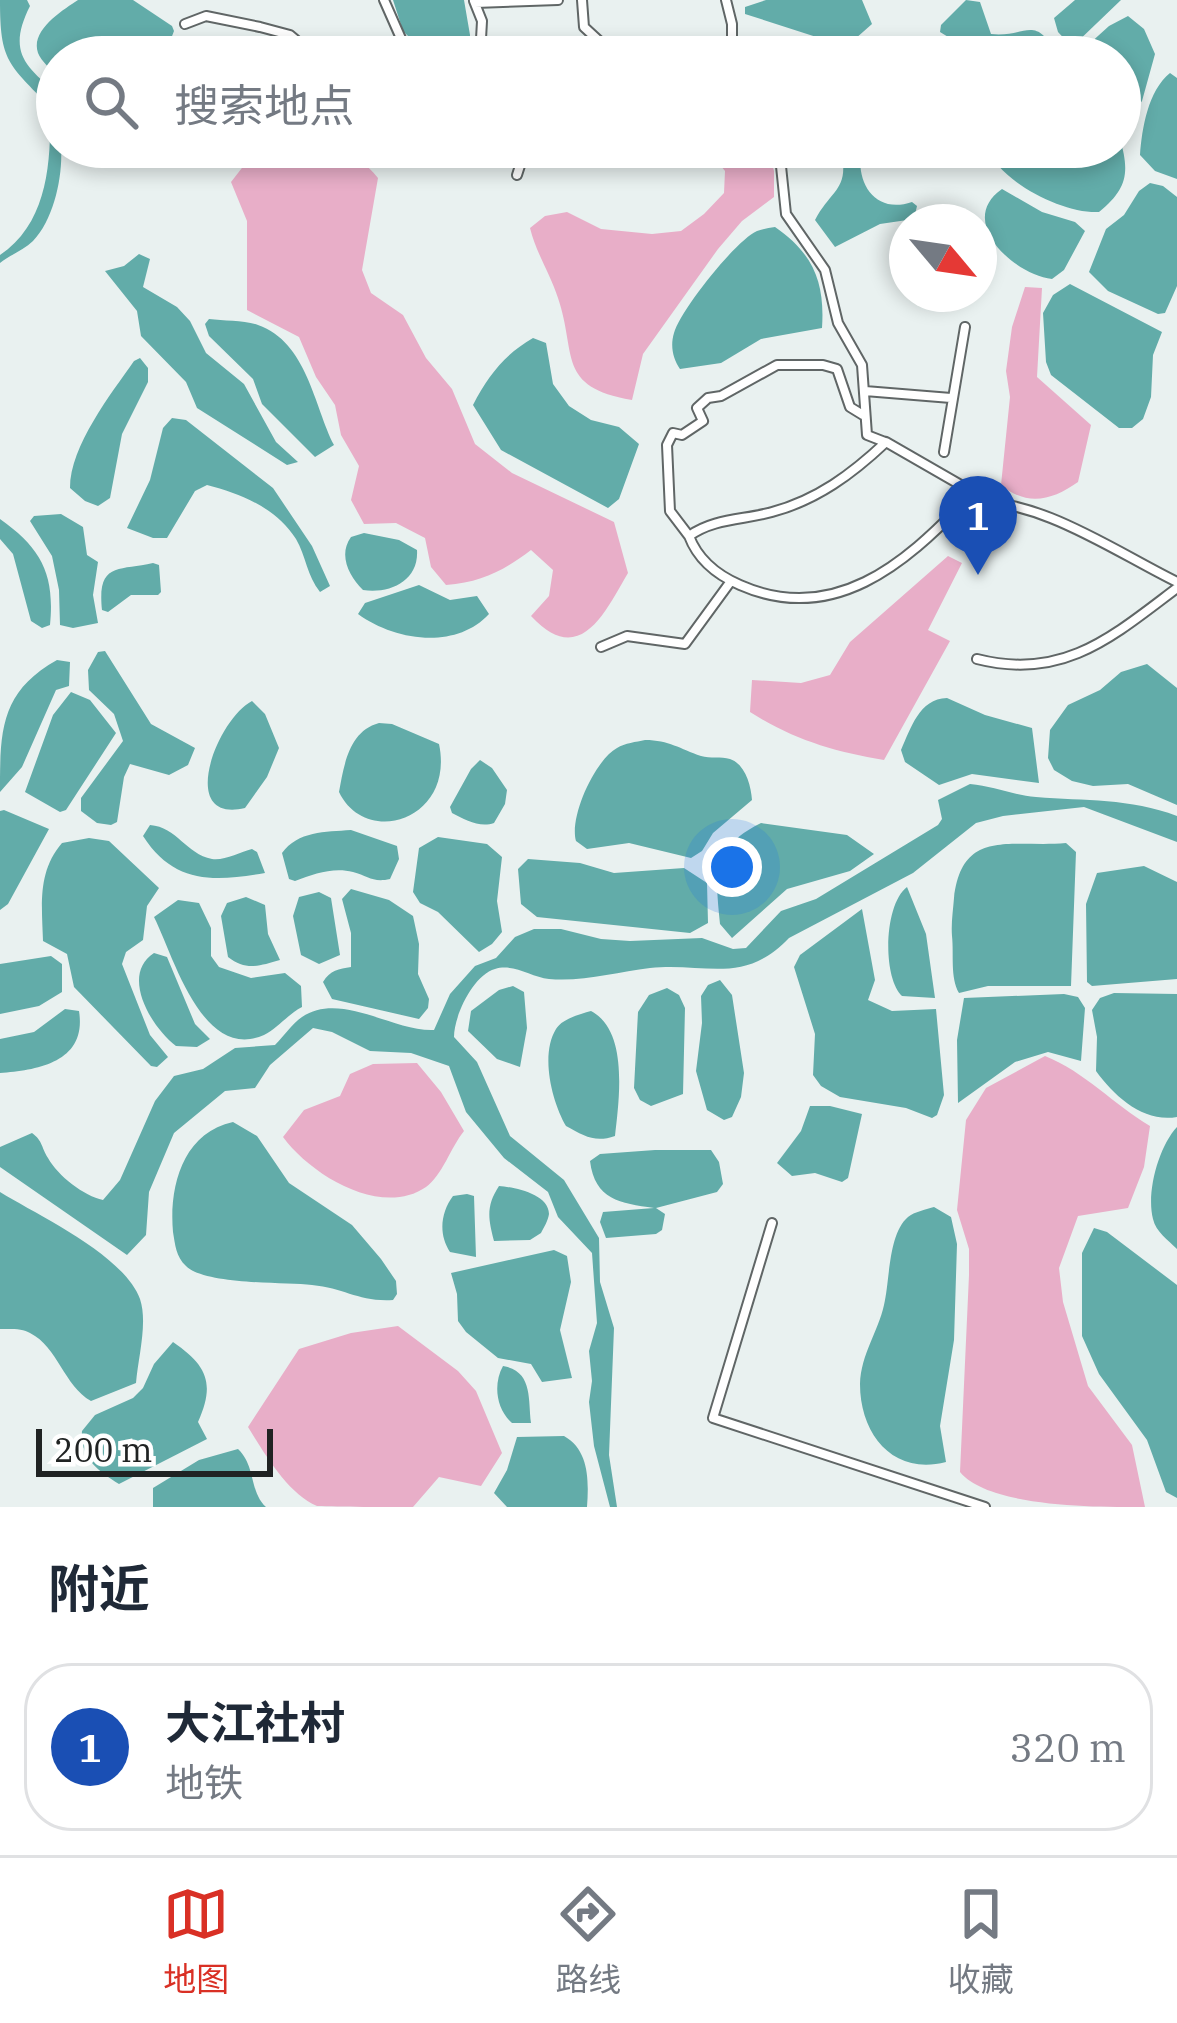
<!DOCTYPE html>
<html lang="zh">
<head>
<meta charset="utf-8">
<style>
	:root { --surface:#fff; --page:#f6f6f7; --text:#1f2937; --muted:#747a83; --line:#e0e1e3; --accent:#d93025 }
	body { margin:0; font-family:"IBM Plex Serif","Noto Sans SC",serif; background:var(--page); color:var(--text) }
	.compass { position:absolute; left:889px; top:204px; width:108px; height:108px; border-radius:50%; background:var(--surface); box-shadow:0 6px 18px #0003; rotate:119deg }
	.scale { position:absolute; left:36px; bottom:30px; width:237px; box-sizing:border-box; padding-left:12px; border:6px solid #202323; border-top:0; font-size:33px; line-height:42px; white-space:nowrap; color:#202323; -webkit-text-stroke:9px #fff; paint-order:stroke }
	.you { position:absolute; left:732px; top:867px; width:42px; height:42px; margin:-30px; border:9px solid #fff; border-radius:50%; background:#1a73e8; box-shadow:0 0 0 18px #1a73e833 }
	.badge { display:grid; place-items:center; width:78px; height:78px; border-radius:50%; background:var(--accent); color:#fff; font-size:39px; font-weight:700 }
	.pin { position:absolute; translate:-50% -99px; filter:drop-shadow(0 3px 6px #0008) }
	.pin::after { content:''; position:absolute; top:63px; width:42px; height:36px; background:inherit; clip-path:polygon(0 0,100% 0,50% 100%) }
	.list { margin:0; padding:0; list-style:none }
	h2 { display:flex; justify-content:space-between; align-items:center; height:156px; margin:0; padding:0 48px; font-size:51px }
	h2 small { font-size:39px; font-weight:400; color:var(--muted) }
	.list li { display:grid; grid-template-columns:78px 1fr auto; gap:36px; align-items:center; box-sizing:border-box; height:168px; margin:0 24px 24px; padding:0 24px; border:3px solid var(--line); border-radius:48px }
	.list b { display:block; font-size:45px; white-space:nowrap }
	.list p { margin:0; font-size:39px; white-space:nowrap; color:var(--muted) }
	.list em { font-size:39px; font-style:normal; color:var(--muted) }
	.icon { flex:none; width:66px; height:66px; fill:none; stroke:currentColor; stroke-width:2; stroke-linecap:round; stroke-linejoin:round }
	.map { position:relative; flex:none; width:1177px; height:1507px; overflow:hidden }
	.search { position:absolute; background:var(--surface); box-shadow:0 6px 18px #0003; left:36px; right:36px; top:36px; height:132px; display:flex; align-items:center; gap:30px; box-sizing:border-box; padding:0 42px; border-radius:66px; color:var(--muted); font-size:45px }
	.sheet { height:348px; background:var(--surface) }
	nav { display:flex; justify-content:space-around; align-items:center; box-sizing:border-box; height:168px; border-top:3px solid var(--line); background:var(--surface); font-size:33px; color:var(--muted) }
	nav a { display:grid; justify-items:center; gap:6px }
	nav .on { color:var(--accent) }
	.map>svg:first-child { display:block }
	.forest { fill:#e8aec8 }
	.water { fill:#62aca9 }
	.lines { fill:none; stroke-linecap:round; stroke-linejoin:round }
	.street-casing { stroke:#606666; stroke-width:12 }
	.street { stroke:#fff; stroke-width:8 }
</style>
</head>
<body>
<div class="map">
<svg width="1177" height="1507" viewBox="0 0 1177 1507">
	<rect width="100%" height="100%" fill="#e9f1f0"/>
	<!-- forest -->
	<path class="forest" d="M292,147C328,147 355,149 378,178L362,270L371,293L403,315L426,358L452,389L475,444L512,473L614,522L628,573C605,612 580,669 531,616L549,596L553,570L531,550C503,571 482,582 446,585L431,567L425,538L396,523L364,524L351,500L359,466L341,435L335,405L316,377L299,337L247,310V221L231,182L245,164Z
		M706,147H767L774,171V197L742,221L718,249L643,354L632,400C556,387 577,354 558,298C550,273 536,253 530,228L545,216L567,212L601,229L652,234L681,231L704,214L724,193L725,171Z
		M1025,287L1042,288L1037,377L1091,425L1078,482C1053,500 1027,507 1001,485L1010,397L1006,371L1012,327Z
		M948,556L962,563L928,630L950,641L884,760C834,752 792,739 750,712L752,680L801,683L830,675L850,642Z
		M1045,1056C1085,1072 1113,1104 1150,1126L1144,1167L1128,1208L1078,1216L1059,1268L1063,1302L1088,1386L1132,1445L1145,1507C1093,1507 989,1507 960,1472L969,1275V1249L957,1210L966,1120L986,1088Z
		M417,1063L441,1092L464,1131C451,1147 442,1176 426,1187C381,1218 311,1175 283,1137L304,1110L340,1096L350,1074L373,1064Z
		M398,1326L458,1371L476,1391L502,1453L481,1486L439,1477L413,1507C389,1507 337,1507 317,1506C288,1494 264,1453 248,1427L299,1349L351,1333Z"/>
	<!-- water -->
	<path class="water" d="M0,0H27L30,6C9,48 21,65 57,92V147H61C63,176 54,219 33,241C24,250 10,255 0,263V255C49,222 51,159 50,107C8,63 0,62 0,0Z
		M78,0H133L172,26L174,31L164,57H57V77C52,70 41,61 38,53C30,30 63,10 78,0Z
		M393,0H464L470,35L469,57H429L403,31Z
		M766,0H862L872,24L855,39L835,43L745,14V7Z
		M966,0L980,2L991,34C1026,38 1036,12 1057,57H981L940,32L941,25Z
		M1075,0H1121L1072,47L1058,32L1054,18Z
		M1128,16L1144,29L1155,54L1142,101L1135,110L1120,107V57L1077,55L1109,26Z
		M1170,73L1177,78V179L1155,171L1140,155C1142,128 1148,91 1170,73Z
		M1120,139C1130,173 1127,189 1099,212C1064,214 999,182 987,147H1120Z
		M840,147H862C854,181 874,215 912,202L917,206L914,219L880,224L835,247L815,220C832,188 851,190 840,147Z
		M1150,183L1163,186L1177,197V286L1165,313L1158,314L1108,291L1089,272L1106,229L1124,215L1139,191Z
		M1002,189L1042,212L1075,222L1085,231L1064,270L1052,279C1013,274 956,221 1002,189Z
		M775,227C814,254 825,283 822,328L761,339L721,363L680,369C673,359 670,346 674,333C680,311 735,241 757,231C762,229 769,228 775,227Z
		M139,254L150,259L143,287L177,307L190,321L206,353L244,384L276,442L298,462L287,465L197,408L186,382L141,336L137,311L105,271L124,266Z
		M1070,284L1162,332L1153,355L1151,397L1143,419L1132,428H1119L1051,375L1046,362L1043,313L1053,295Z
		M209,319C224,321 244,320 258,325C307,342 314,406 334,445L315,457L262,404L253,379L209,336L205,324Z
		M533,338L546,343L553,384L569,406L591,420L619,427L639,444L619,499L608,508L501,450L473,405C488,376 505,354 533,338Z
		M140,358L148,368V382L122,434L110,498L98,506L85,501L70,488C70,446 111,394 134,361Z
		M172,418L186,420L273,488L312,546L330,586L320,592C307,576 306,556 296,539C276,508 242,494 207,485L195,491L167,538H153L127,528L150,480L163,428Z
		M61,514L83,527L87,555L98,562L93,595L98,623L73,628L60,625L59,590L52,556L30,521L34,516Z
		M0,519C41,548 55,574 50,625L42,628L31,621L13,554L0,539Z
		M364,533L399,540L417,550C419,581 390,594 363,590C349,576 338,555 351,537Z
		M153,563L159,565L161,592L158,595H131L108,612L102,610C97,562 118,571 153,563Z
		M419,585L450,600L477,596L489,614C456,650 395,641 358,614L365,603Z
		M105,651L151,724L195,748L188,765L169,775L130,764L124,777L117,822L111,825L97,823L81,811V798L123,741L114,714L89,690L88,670L98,652Z
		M57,660L70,662L69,686L56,690L22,767L0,792C0,731 0,692 57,660Z
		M1147,664L1177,688V805L1128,784L1093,786L1072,781L1054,770L1048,758L1050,730L1068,705L1100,690L1121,672Z
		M71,692L90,700L116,733L66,810L60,812L25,792L53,715Z
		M947,698L985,715L1032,728L1039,783L972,774L939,785L905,762L901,750C911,728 919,699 947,698Z
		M252,701L265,714L279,748L267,777L245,808C177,824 216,720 252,701Z
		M379,723L392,724L439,744C455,820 366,848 339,792C344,765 349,731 379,723Z
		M645,740C669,740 680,749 701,756C710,759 721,756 730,759C745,764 751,785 752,800L713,833L702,851L691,858L629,843L587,849L576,841C569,817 595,760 617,748C625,743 636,742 645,740Z
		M480,760L492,768L507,790L505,804L494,823C480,828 465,820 452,813L450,807L471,769Z
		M970,784C993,786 1013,795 1036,797C1085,801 1130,798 1177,816V842L1084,807L1003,816L976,823L913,873L789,938C743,986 705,962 650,968C617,972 583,982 549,979C531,977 513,963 495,969C473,975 454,1016 454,1037L477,1062L510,1136L564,1180L599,1238L600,1282L614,1328L609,1455L617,1507H610L594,1446L589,1402L592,1381L589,1351L597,1323L592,1253L558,1217L548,1192L504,1158L466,1112L449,1066L411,1053L370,1051L332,1032L313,1028L270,1065L255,1088L225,1091L174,1133L149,1192L146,1235L127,1255L0,1167V1147L32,1133C43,1141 41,1147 48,1158C58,1176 84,1196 103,1200L120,1180L155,1101L174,1076L203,1069L235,1048L275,1045C284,1036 292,1024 302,1017C341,991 394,1032 434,1030L450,994L475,966L496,958L515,937L534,929H561L601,939L630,941L702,938L733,949L746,948L781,911L816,899L938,825L942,819L938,800Z
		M4,810L49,829L8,904L0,910V811Z
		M761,823L847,835L874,854L850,871L787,889L732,938L720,924C715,874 711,848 761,823Z
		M150,825C177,827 186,854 212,859C224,861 240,852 252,849L257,852L265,873C213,882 174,884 143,836Z
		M351,830L397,846L399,859L390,879C373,883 368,876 353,872C333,867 314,874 295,881L289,879L282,853C298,831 325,832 351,830Z
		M438,837L487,844L502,857L497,901L502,932L492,944L479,952L438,912L420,903L413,892L419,848Z
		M89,838L109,841L159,888L147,906L143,940L126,952L122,964L150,1035L168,1057L157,1067L151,1066L74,987L67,954L43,941C42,906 37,872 62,843Z
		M1066,843L1076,852L1071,986H988L959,993C950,977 954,955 952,936C951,923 953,911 954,898C962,827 1012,848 1066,843Z
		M528,859L580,863L614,873L684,868L707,883L708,923L690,933L537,917L521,904L518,869Z
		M1144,866L1177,882V979L1092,986L1087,982L1086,904L1097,873Z
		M907,887L926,934L935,998L902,996C882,977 884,904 907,887Z
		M351,889L389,900L413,916L419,944L418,974L429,999L428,1008L419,1019L332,999L323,982C330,970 339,969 351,967V933L342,899Z
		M319,892L331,898L340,955L319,964L301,955L293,916L299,897Z
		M246,897L265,905L268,934L280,960C259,966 246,971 228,957L221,916L227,903Z
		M178,900L199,903L211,928V956L219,967L251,978L285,973L301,986L302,1007C288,1014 277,1029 264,1035C202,1062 174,957 154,917Z
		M862,909L875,980L868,1000L892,1011L936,1009L944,1095L937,1115L932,1118L906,1108L840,1097L821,1086L813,1075L815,1034L794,967L800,955Z
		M154,953L167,957L195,1024L210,1039L197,1047L176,1046C151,1027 120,975 154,953Z
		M51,956L62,964V992L39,1006L0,1014V964Z
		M720,980L732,995L744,1073L741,1097L732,1117L724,1120L707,1110L696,1071L702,1023L701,996L708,985Z
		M513,986L524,992L527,1028L520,1067L497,1059L468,1031L471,1011L499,990Z
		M667,988L679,995L685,1008L683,1094L651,1106L640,1100L634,1088L638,1012L649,995Z
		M1114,993L1177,994V1117C1144,1123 1115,1097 1096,1071L1097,1037L1092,1010L1100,998Z
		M1064,994L1078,997L1085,1008L1081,1061L1048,1052L1015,1062L958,1103L957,1040L964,998Z
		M65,1009L79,1011C87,1061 40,1070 0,1073V1039L34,1032Z
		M591,1011C629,1031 619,1100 615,1136C595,1143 584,1136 566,1126C552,1102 540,1055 556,1029C562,1019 580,1014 591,1011Z
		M810,1106H830L862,1114L848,1178L842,1182L815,1173L792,1176L777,1163L801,1131Z
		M233,1122L257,1136L289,1183L352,1225L381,1259L396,1281L397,1294L393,1300C358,1302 345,1288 312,1285C284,1282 205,1285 186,1266C176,1257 175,1244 173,1232C169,1188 182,1133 233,1122Z
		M1177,1127V1249C1168,1240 1156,1232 1153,1219C1146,1192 1159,1146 1177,1127Z
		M655,1150H711L719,1162L723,1184L717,1192L656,1208L665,1214L662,1230L656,1234L606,1238L600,1222L603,1212L654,1208C620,1203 595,1200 590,1161L600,1154Z
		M499,1186C514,1187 549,1194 549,1214C548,1221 544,1227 541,1233L530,1240L494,1241C488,1218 486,1206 499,1186Z
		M0,1192C39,1216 124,1255 140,1299C148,1323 138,1358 136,1383L91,1401C64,1386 58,1347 30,1333C23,1328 9,1329 0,1329Z
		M467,1194L474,1196L476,1257L450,1252C438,1234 441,1212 453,1196Z
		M934,1207L951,1217L957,1244L954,1340L940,1426L946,1462C894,1476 860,1435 860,1384C861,1354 878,1332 884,1305C890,1280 888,1234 908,1217C914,1212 927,1209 934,1207Z
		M1094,1228L1107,1232L1177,1285V1498L1166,1492L1147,1440L1099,1374L1082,1336V1253Z
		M554,1250L567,1256L571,1282L560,1330L572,1378L542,1382L531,1364L498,1358L466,1332L458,1321L457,1294L451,1273Z
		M173,1342C208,1366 215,1384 198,1422L207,1439L119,1484C98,1471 80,1458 82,1431L95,1415L133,1398L143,1388L154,1364Z
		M503,1366C533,1371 528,1399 531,1423H512C496,1409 493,1384 503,1366Z
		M564,1436C589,1450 589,1480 587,1507H507L494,1493L507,1470L517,1437Z
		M238,1449C256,1466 249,1491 266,1507H153V1488L199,1460Z"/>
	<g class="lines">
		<!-- street casing -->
		<g class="street-casing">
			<path id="street" d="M384,0L403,43L415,57
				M582,0L584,27L610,51L630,57
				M726,0L732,24V57
				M474,1L482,21L480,57
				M475,3L558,0
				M185,24L206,16L260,27L290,35L316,57
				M483,43L533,44L534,57
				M779,147L786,214L825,270L838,323L862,365L867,435L885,442
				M517,175L526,147
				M865,391L951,398
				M944,452L965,327
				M979,501L959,484L886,442C852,474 817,500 772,512C744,520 714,518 689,536C698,560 717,575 740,585C833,626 905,564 965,501C1040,498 1112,550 1177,582
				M689,536L670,511L667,445L673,433L682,435L703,421L697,408L708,398L721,396L777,365H823L837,369L850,407L863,415
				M601,647L627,636L685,644L731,581
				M977,659C1063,681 1112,637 1177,588
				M772,1223L713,1418L985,1507"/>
		</g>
		<!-- street -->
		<use href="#street" class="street"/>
	</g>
</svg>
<svg class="compass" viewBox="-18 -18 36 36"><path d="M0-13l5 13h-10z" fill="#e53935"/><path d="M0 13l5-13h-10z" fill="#747a83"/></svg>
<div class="scale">200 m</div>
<div class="you"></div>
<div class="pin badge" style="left:978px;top:575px;background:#1a4fb4">1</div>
<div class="search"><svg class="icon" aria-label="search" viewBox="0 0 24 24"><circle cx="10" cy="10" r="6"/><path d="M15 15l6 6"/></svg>搜索地点</div>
</div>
<section class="sheet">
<h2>附近<small></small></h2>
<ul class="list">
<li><span class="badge" style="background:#1a4fb4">1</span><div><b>大江社村</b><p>地铁</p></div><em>320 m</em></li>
</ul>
</section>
<nav>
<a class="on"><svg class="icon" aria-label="map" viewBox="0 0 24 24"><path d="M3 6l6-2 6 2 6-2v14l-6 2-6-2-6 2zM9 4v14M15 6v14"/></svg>地图</a>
<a><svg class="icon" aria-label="directions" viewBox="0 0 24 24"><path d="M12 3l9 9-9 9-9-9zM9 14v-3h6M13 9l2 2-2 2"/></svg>路线</a>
<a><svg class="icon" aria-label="saved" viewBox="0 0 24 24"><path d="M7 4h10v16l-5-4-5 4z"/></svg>收藏</a>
</nav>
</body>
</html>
